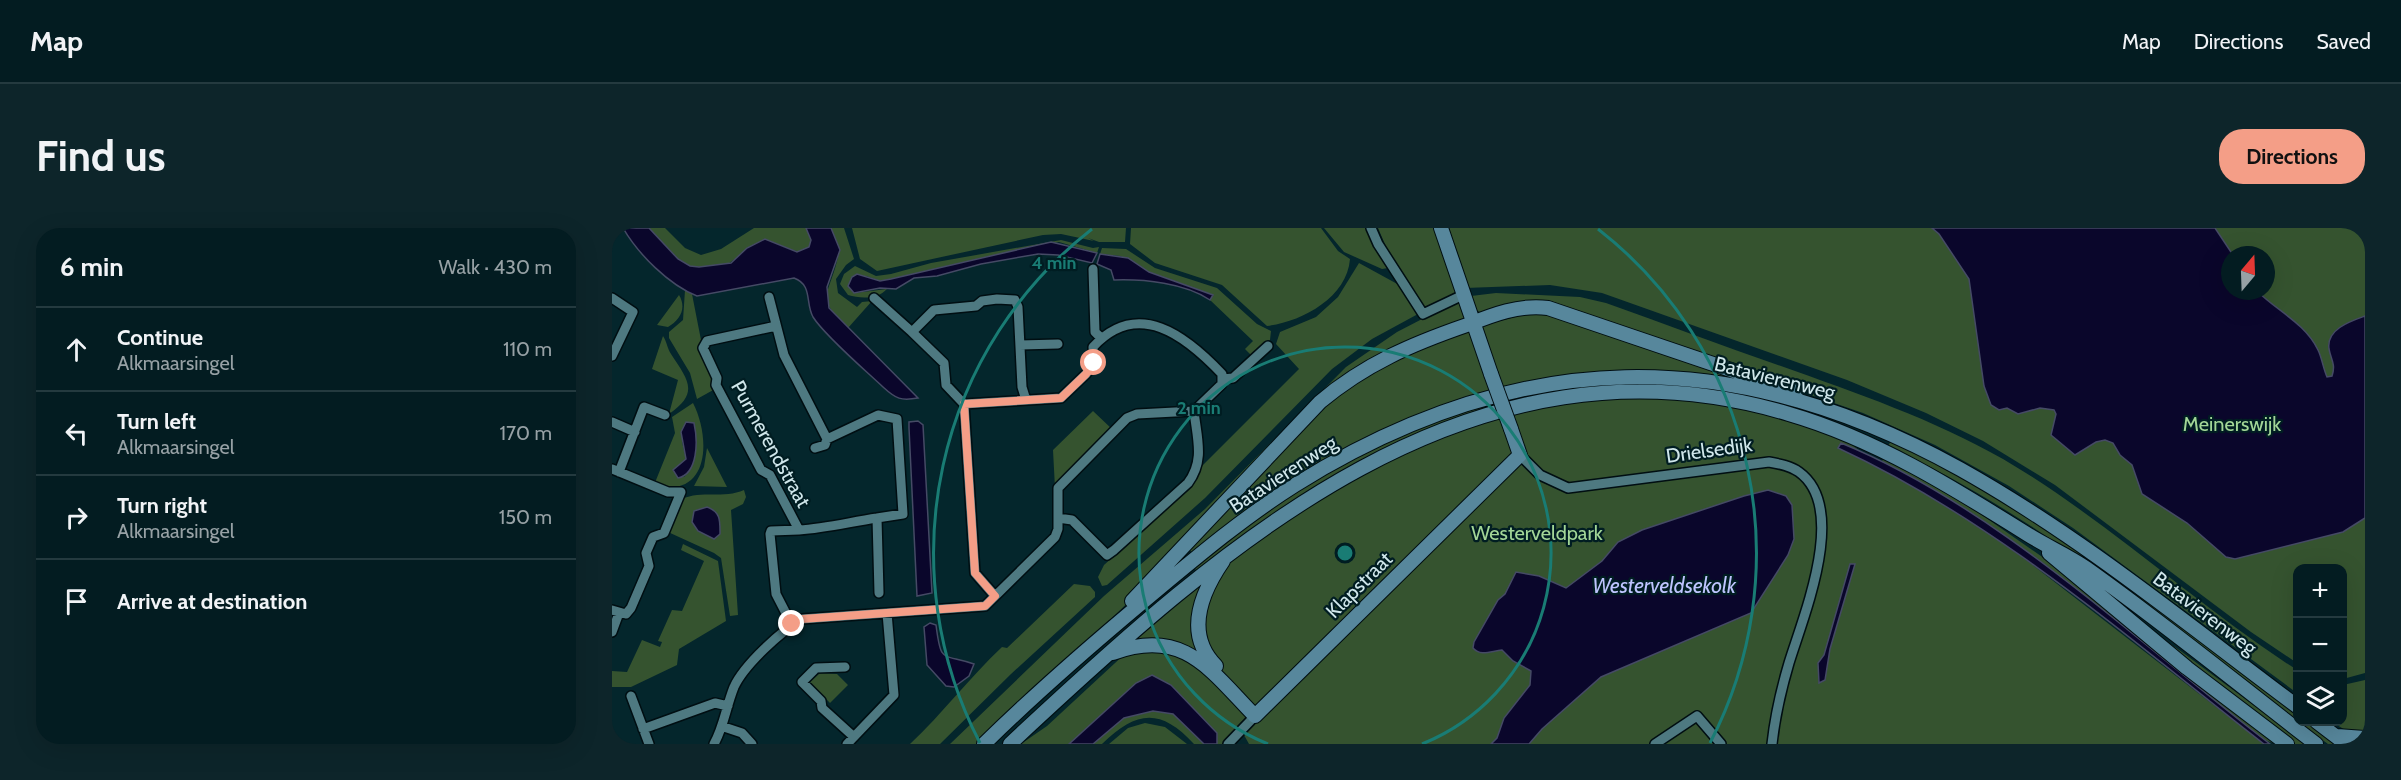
<!DOCTYPE html>
<html lang="en">
<head>
<meta charset="utf-8">
<style>
	:root { --surface:#031c21; --page:#0d252a; --text:#f1f3f6; --muted:#97a1a5; --line:#243a3f; --accent:#f49e87 }
	body { margin:0; font-family:Cabin,sans-serif; background:var(--page); color:var(--text) }
	.controls { position:absolute; right:18px; bottom:18px; display:grid; overflow:hidden; border-radius:12px; box-shadow:0 6px 24px #0002 }
	.controls button { width:54px; height:54px; display:grid; place-items:center; padding:0; border:0; border-bottom:2px solid var(--line); background:var(--surface); color:var(--text); font:30px sans-serif }
	.compass { position:absolute; left:1609px; top:18px; width:54px; height:54px; border-radius:50%; background:var(--surface); box-shadow:0 6px 24px #0002; rotate:19deg }
	.stop { position:absolute; width:18px; height:18px; margin:-14px; border:4px solid #f49e87; border-radius:50%; background:#fff }
	.stop.end { background:#f49e87; border-color:#fff; box-shadow:0 2px 6px #0008 }
	.list { margin:0; padding:0; list-style:none }
	h2 { display:flex; justify-content:space-between; align-items:center; height:78px; margin:0; padding:0 24px; font-size:26px }
	h2 small { font-size:20px; font-weight:400; color:var(--muted) }
	.list li { display:grid; grid-template-columns:39px 1fr auto; gap:18px; align-items:center; box-sizing:border-box; height:84px; padding:0 24px; border-top:2px solid var(--line) }
	.list b { display:block; font-size:22px; white-space:nowrap }
	.list p { margin:0; font-size:20px; white-space:nowrap; color:var(--muted) }
	.list em { font-size:20px; font-style:normal; color:var(--muted) }
	.icon { flex:none; width:33px; height:33px; fill:none; stroke:currentColor; stroke-width:2; stroke-linecap:round; stroke-linejoin:round }
	.map { position:relative; flex:none; width:1753px; height:516px; overflow:hidden; border-radius:24px }
	header { display:flex; align-items:center; gap:36px; box-sizing:border-box; height:84px; padding:0 30px; background:var(--surface); border-bottom:2px solid var(--line) }
	header strong { font-size:28px }
	nav { display:flex; gap:33px; margin-inline-start:auto; font-size:21px }
	.intro { display:flex; align-items:center; justify-content:space-between; box-sizing:border-box; height:144px; padding:0 36px }
	h1 { margin:0; font-size:42px }
	.button { padding:15px 27px; border-radius:24px; background:var(--accent); color:#111; font-size:21px; font-weight:700 }
	main { display:flex; gap:36px; padding:0 36px }
	aside { flex:1; background:var(--surface); border-radius:24px; box-shadow:0 6px 24px #0002 }
	.map>svg:first-child { display:block }
	.green { fill:#35532f; fill-rule:evenodd }
	.water { fill:#0a062b; stroke:#454a65; stroke-width:1.5 }
	.lines { fill:none; stroke-linecap:round; stroke-linejoin:round }
	.street-casing { stroke:#000e12; stroke-width:12 }
	.secondary-casing { stroke:#000e12; stroke-width:16 }
	.street { stroke:#4e7981; stroke-width:9 }
	.secondary { stroke:#57879c; stroke-width:14 }
	.secondary-bridge-casing { stroke:#000e12; stroke-width:16; stroke-linecap:butt }
	.secondary-bridge { stroke:#57879c; stroke-width:14 }
	.route { stroke:#f49e87; stroke-width:8 }
	.ring { fill:none; stroke:#197c74; stroke-width:3 }
	.labels { text-anchor:middle; dominant-baseline:central; stroke-width:4.5; stroke-linejoin:round; paint-order:stroke }
	.street-label { font-size:20px; fill:#d0e7eb; stroke:#001d22 }
	.park-label { font-size:20px; fill:#a2d697; stroke:#001d22 }
	.water-label { font-size:21px; font-style:italic; fill:#bec4fe; stroke:#001d22 }
	.centre { fill:#197c74; stroke:#001d22; stroke-width:3 }
	.ring-label { font-size:18px; text-anchor:middle; font-weight:bold; fill:#197c74; stroke:#001d22; stroke-width:4.5; stroke-linejoin:round; paint-order:stroke }
</style>
</head>
<body>
<header>
<strong>Map</strong>
<nav><a>Map</a><a>Directions</a><a>Saved</a></nav>
</header>
<div class="intro"><h1>Find us</h1><a class="button">Directions</a></div>
<main>
<aside>
<h2>6 min<small>Walk · 430 m</small></h2>
<ul class="list">
<li><svg class="icon" aria-label="ahead" viewBox="0 0 24 24"><path d="M12 20V5M6 11l6-6 6 6"/></svg><div><b>Continue</b><p>Alkmaarsingel</p></div><em>110 m</em></li>
<li><svg class="icon" aria-label="left" viewBox="0 0 24 24"><path d="M17 20v-9H6M10 6l-5 5 5 5"/></svg><div><b>Turn left</b><p>Alkmaarsingel</p></div><em>170 m</em></li>
<li><svg class="icon" aria-label="right" viewBox="0 0 24 24"><path d="M7 20v-9h11M14 6l5 5-5 5"/></svg><div><b>Turn right</b><p>Alkmaarsingel</p></div><em>150 m</em></li>
<li><svg class="icon" aria-label="arrive" viewBox="0 0 24 24"><path d="M6 21V4h12l-3 4 3 4H6"/></svg><div><b>Arrive at destination</b></div></li>
</ul>
</aside>
<div class="map">
<svg width="1753" height="516" viewBox="0 0 1753 516">
	<rect width="100%" height="100%" fill="#04262c"/>
	<!-- green -->
	<path class="green" d="M37,0H53L73,20L89,27L109,21L142,0H194L199,12L198,19L190,24L174,21L130,26L113,38L87,39L78,38L66,31Z
		M219,0H232L242,31L234,37L224,51L226,65L245,79L250,74L260,73L236,100C203,69 216,69 225,33C228,24 221,9 219,0Z
		M240,0H514L513,14H487L476,10L482,13L449,6L431,7L265,43L248,31Z
		M519,0H709L726,23L738,31C735,70 689,94 655,98L610,57L543,35L518,16Z
		M712,0H756L776,40L770,41L732,24Z
		M766,0H826L845,63L815,81L810,78L775,21Z
		M837,0H1753V445L1731,451L1730,340H1686L1685,435L1639,404L1443,257L1371,213L1314,185L1235,152L990,65L938,57L853,60L850,38ZM1618,27H1654V63H1618Z
		M449,12L481,20L487,19L485,25L447,14L279,51L268,53L254,48L242,65L275,61C266,71 249,71 236,67L228,56L232,46L243,38L264,48L279,46L319,35Z
		M490,20L514,21L543,40L605,60L645,96L659,103L658,112L639,127L633,121L641,113L598,72L600,67L537,44L508,28L488,26Z
		M747,35L789,58L806,86L760,111L720,141L593,270L495,357L490,358L486,349L492,337L569,267L588,240L687,141L664,116L668,104L704,89L726,69Z
		M73,62L80,66L89,112L87,117L99,142L103,161L85,171L78,145L57,110V104L71,92Z
		M884,65L968,69L994,75C1053,96 1111,118 1169,138C1244,165 1321,191 1391,231C1495,292 1584,377 1685,442V465L1461,300L1397,258L1323,217L1251,185L938,77L872,87L863,81L859,68Z
		M67,67C75,80 68,92 56,99L45,97Z
		M848,73L854,87L851,93L745,143L533,358L370,516H338L492,368L593,281L734,139L785,104L843,74Z
		M927,83L1173,166L1269,239L1308,261L1400,321L1652,516H637L632,507L637,502L643,482L594,434L514,417L585,358L582,326L575,320L691,197L728,165L777,132L880,95Z
		M51,108C55,114 55,120 59,126C76,152 88,165 57,186L66,152L40,141Z
		M81,175C99,210 98,272 42,257L63,205L60,189ZM84,203C82,220 86,236 72,249L61,242L74,231L70,214Z
		M481,183L501,202L443,260L441,222Z
		M1279,213C1427,284 1554,387 1685,485L1686,494H1697L1727,516H1716L1701,505C1565,403 1432,291 1276,218Z
		M95,220L115,259L82,258L92,239Z
		M1272,230L1347,271L1449,342L1668,516C1645,516 1599,470 1580,455C1482,375 1383,293 1270,233Z
		M132,262L134,269L131,276L119,282L126,387L118,388L109,330L102,325L56,304L70,271C89,262 112,271 132,262Z
		M71,316L106,333L114,393L67,421L65,437L19,459H0V443L15,444L30,412L48,419L50,414L46,413L60,382L70,383L92,333L69,322Z
		M462,356L478,358L483,364V369L399,446L328,516H298C331,485 357,450 390,419L395,420Z
		M1551,411L1570,424L1694,516H1682L1561,424Z
		M516,423L572,425L635,485L632,493L610,516H605V505L559,457L471,504L457,516H409L435,498Z
		M208,445L225,446L236,457L218,475L198,454Z
		M1753,452V504L1735,503L1720,494H1730L1731,457Z
		M541,483L561,486L592,516H582C548,479 524,483 490,516H481L512,490Z
		M533,495L553,499L575,516H497L516,500Z"/>
	<!-- water -->
	<path class="water" d="M11,0H37L66,31L78,38L87,39L119,35L135,20L153,11L185,24L197,19L199,12L194,0H219L228,22L215,59L217,80L306,170C289,173 284,171 271,159C253,142 213,108 201,89C193,75 201,57 182,50L85,68C57,57 26,26 11,0Z
		M1320,0H1603L1621,27H1618V63H1645C1665,83 1693,95 1706,122C1710,130 1711,140 1715,149L1720,148C1724,136 1719,132 1717,121C1714,101 1739,93 1753,88V290L1731,304L1623,331L1614,329L1575,295L1530,266L1520,237L1508,227L1501,215L1493,212L1484,214L1463,227L1439,207L1444,186L1442,182L1428,180L1406,186L1395,180L1387,182L1379,177L1372,158L1357,51L1327,6Z
		M439,14L485,25L480,35L446,27L426,26L369,36L325,48L302,50L284,61L268,60L242,65L236,58L240,49L245,46L268,53L279,51Z
		M488,26L516,30L537,44L601,67L598,72C573,55 532,51 502,52L499,42L485,36Z
		M306,193L311,197L320,365L305,368L297,200V194Z
		M74,194L82,195C86,213 86,246 66,250L61,242L74,231L69,204Z
		M1229,215C1386,279 1524,414 1658,516H1652C1516,410 1384,293 1226,220Z
		M1156,262L1174,268L1180,277L1182,311L1176,327L1139,385L989,449L930,501L917,516H879L885,510L892,490L918,457L919,443L901,433L890,422C879,423 869,429 861,420L862,414L886,372L893,366L904,344L927,348L954,360L990,333L1006,314L1030,302L1132,268Z
		M95,279C109,284 108,293 108,306L102,311L86,303L80,294L82,283Z
		M1238,336H1243L1218,421L1213,452L1207,455L1206,435L1212,427Z
		M318,395L324,397C329,437 330,425 362,436L357,448L342,459L334,458L315,437L312,399Z
		M540,447L559,457L605,505V516H592L561,486L541,483L512,490L481,516H457L524,455Z"/>
	<g class="lines">
		<!-- street casing -->
		<g class="street-casing">
			<path id="street" d="M759,0L766,16L811,86L851,67
				M481,41L483,104L489,110
				M157,69L172,127L215,211L266,187L285,191L291,286L265,290L267,365
				M0,70L21,84L0,128
				M262,70L300,104
				M164,98L95,113L91,120L105,150L104,157L149,242L158,247L187,302L159,303L158,306L164,366L180,397
				M408,117L446,116
				M611,151L621,150L656,118
				M352,176L334,157L332,135L300,104L322,82L364,78L370,73L385,71L403,72L406,79L410,159L414,172
				M0,194L23,204
				M203,220L213,217L215,211
				M908,227L928,247L956,260L1157,234C1168,236 1179,238 1187,244C1237,280 1191,389 1177,435C1169,462 1163,488 1160,516
				M0,241L56,264H69L52,305L41,309L34,325L37,338L19,380L14,386L0,382
				M7,244L32,179L53,187
				M446,290L460,292L495,327L502,322L576,255C593,232 585,211 582,183
				M187,302C214,300 238,294 265,290
				M0,404L7,385
				M233,439L204,440L190,454L209,473L210,480L242,509
				M19,468L37,516
				M112,499L130,505L140,516
				M31,501L103,475L116,478
				M102,516C112,498 114,479 122,459C132,437 169,403 190,391L373,378L443,309L446,301V260L515,190L525,186L582,183L610,156V146C574,108 526,70 481,119L482,135L474,146L449,170L352,176L363,345L383,368
				M235,516L282,467L275,385
				M616,516L643,488
				M1043,516L1085,488L1109,516"/>
		</g>
		<!-- secondary casing -->
		<g class="secondary-casing">
			<path id="secondary" d="M829,0L879,146
				M1437,325L1575,440L1675,516
				M520,373L708,174C753,136 800,116 855,97C880,87 908,76 936,80L1184,164
				M501,425C572,399 598,442 643,488L908,227L899,201
				M604,438C572,406 589,365 611,333
				M1705,494L1734,516
				M1725,508L1753,510
				M372,516C423,466 477,419 532,373C580,333 629,291 683,257C906,118 1119,114 1348,241C1468,308 1576,397 1686,479
				M398,516C612,316 860,91 1177,186C1263,211 1340,259 1415,306C1434,318 1455,327 1474,340C1553,396 1627,457 1704,516"/>
		</g>
		<!-- street -->
		<use href="#street" class="street"/>
		<!-- secondary -->
		<use href="#secondary" class="secondary"/>
		<!-- secondary-bridge casing -->
		<g class="secondary-bridge-casing">
			<path id="secondary-bridge" d="M879,146L899,201"/>
		</g>
		<!-- secondary-bridge -->
		<use href="#secondary-bridge" class="secondary-bridge"/>
	</g>
	<g class="lines">
		<!-- route -->
		<path class="route" d="M180,396L190,391L373,378L383,368L363,345L352,176L449,170L474,146L482,135"/>
	</g>
	<!-- distance rings -->
	<g class="ring">
		<path d="M656 516A206 206 0 1 1 810 516"/>
		<path d="M368 515A411 411 0 0 1 480 1M986 1A411 411 0 0 1 1098 515"/>
	</g>
	<g class="labels">
		<!-- street labels -->
		<g class="street-label">
			<text transform="translate(1163 150) rotate(14)">Batavierenweg</text>
			<text transform="translate(159 216) rotate(61)">Purmerendstraat</text>
			<text transform="translate(1097 222) rotate(-8)">Drielsedijk</text>
			<text transform="translate(671 246) rotate(-33)">Batavierenweg</text>
			<text transform="translate(747 357) rotate(-45)">Klapstraat</text>
			<text transform="translate(1593 385) rotate(37)">Batavierenweg</text>
		</g>
		<!-- park labels -->
		<g class="park-label">
			<text x="1620" y="196">Meinerswijk</text>
			<text x="925" y="305">Westerveldpark</text>
		</g>
		<!-- water labels -->
		<g class="water-label">
			<text x="1052" y="357">Westerveldsekolk</text>
		</g>
	</g>
	<circle cx="733" cy="325" r="9" class="centre"/>
	<g class="ring-label">
		<text x="442" y="41">4 min</text>
		<text x="587" y="186">2 min</text>
	</g>
</svg>
<div class="controls">
<button>+</button>
<button>−</button>
<button><svg class="icon" aria-label="layers" viewBox="0 0 24 24"><path d="M12 4l9 5-9 5-9-5zM3 14l9 5 9-5"/></svg></button>
</div>
<svg class="compass" viewBox="-18 -18 36 36"><path d="M0-13l5 13h-10z" fill="#e53935"/><path d="M0 13l5-13h-10z" fill="#97a1a5"/></svg>
<div class="stop" style="left:482px;top:135px"></div>
<div class="stop end" style="left:180px;top:396px"></div>
</div>
</main>
</body>
</html>
